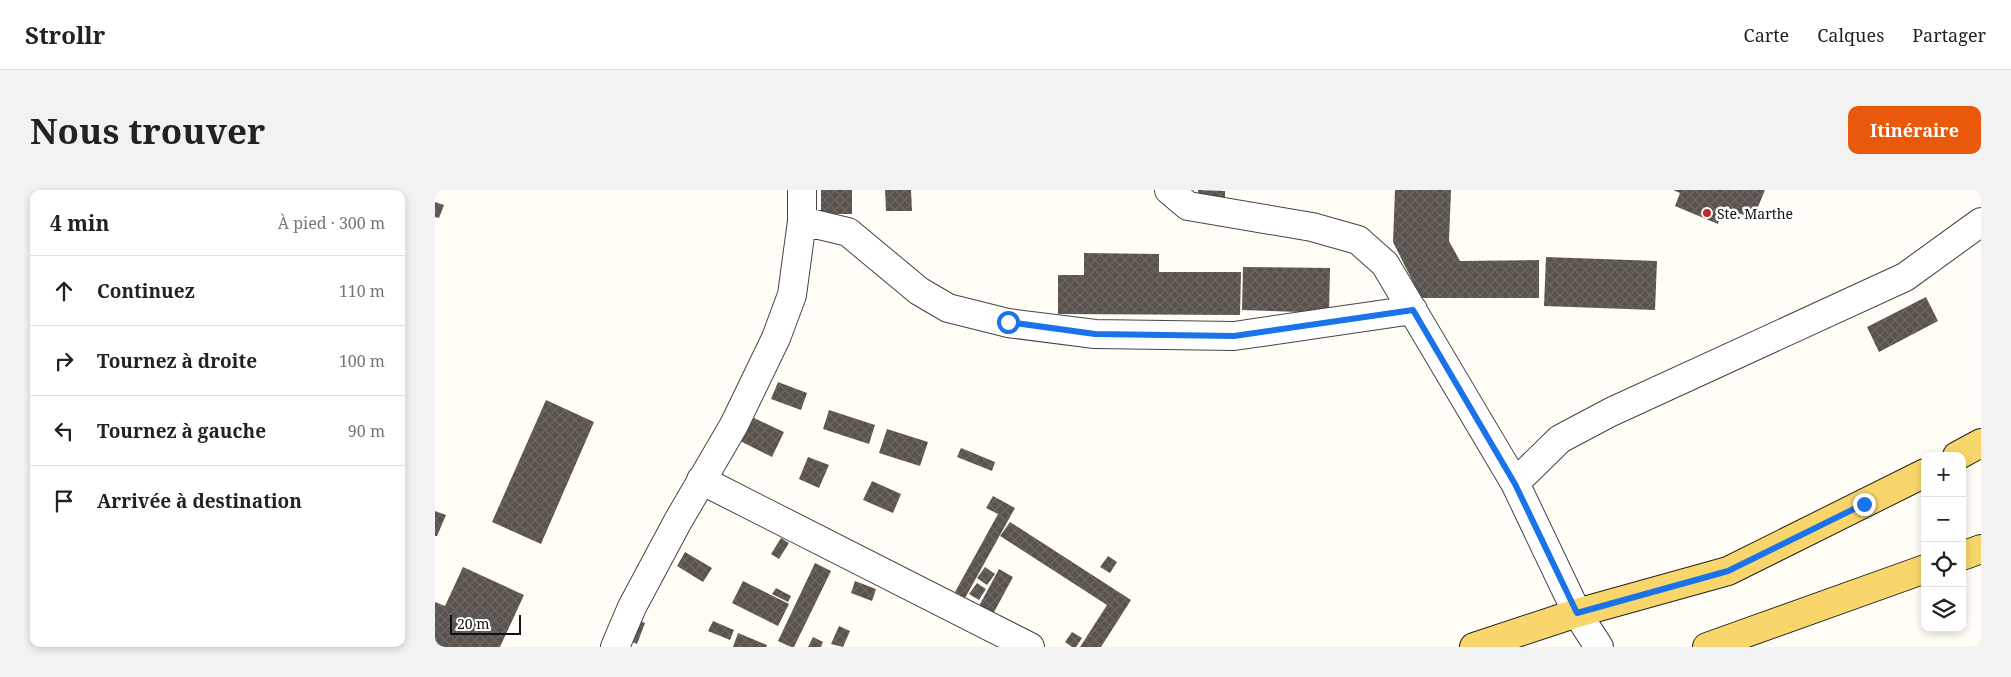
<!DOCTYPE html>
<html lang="fr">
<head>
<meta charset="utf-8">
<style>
	:root { --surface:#fff; --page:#f2f2f2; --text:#222; --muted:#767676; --line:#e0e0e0; --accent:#ea580c }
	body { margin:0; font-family:"Noto Serif",serif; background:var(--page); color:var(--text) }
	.controls { position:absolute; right:15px; bottom:15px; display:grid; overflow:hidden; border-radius:10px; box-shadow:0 2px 8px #0003 }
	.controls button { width:45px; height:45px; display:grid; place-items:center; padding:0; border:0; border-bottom:1px solid var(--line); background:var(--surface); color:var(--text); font:25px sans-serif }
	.scale { position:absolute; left:15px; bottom:12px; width:71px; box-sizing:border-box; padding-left:5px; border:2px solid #111; border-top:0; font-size:14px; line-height:18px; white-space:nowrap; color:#111; -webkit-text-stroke:4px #fff; paint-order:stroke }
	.stop { position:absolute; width:15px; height:15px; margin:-11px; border:4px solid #1a73e8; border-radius:50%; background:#fff }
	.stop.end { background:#1a73e8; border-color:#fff; box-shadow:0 1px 5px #0008 }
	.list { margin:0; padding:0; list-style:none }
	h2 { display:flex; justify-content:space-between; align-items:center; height:65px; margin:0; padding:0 20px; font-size:21px }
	h2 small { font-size:16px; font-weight:400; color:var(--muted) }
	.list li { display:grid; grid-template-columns:32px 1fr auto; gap:15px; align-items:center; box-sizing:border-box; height:70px; padding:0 20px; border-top:1px solid var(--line) }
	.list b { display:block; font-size:19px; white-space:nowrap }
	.list em { font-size:16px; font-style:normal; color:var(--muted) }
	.icon { flex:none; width:28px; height:28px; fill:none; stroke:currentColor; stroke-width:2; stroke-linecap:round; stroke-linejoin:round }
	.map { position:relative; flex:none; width:1546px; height:457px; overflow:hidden; border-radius:10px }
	header { display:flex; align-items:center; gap:30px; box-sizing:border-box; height:70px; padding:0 25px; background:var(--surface); border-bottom:1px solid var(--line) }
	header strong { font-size:24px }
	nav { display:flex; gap:28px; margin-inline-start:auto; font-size:18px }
	.intro { display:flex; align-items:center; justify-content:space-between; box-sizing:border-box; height:120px; padding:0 30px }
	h1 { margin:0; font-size:35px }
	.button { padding:12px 22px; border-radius:10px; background:var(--accent); color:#fff; font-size:18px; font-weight:700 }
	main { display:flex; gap:30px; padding:0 30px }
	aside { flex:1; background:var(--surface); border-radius:10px; box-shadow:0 2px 8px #0003 }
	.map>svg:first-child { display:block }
	.building { fill:url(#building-cross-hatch) }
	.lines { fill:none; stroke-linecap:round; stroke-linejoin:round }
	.minor-casing { stroke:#444; stroke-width:30 }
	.major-casing { stroke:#222; stroke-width:30 }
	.minor { stroke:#fff; stroke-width:28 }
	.major { stroke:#f9d66b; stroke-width:28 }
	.route { stroke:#1a73e8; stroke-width:6 }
	.poi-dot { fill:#c4262e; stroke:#fff; stroke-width:2 }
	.labels { text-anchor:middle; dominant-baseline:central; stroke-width:5; stroke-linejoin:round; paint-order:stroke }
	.poi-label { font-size:14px; fill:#111; stroke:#fff; text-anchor:start }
</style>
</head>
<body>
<header>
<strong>Strollr</strong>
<nav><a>Carte</a><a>Calques</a><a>Partager</a></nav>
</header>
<div class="intro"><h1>Nous trouver</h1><a class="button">Itinéraire</a></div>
<main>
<aside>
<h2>4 min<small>À pied · 300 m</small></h2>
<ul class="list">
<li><svg class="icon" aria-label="ahead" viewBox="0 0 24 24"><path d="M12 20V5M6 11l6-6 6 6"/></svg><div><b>Continuez</b></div><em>110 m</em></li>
<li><svg class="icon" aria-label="right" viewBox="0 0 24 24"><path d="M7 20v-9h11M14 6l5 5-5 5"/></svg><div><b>Tournez à droite</b></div><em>100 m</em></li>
<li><svg class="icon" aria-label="left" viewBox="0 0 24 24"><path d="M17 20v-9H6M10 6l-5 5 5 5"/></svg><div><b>Tournez à gauche</b></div><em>90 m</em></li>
<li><svg class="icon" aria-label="arrive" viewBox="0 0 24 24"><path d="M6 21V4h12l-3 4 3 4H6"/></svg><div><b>Arrivée à destination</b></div></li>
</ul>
</aside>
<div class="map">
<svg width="1546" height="457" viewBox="0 0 1546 457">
	<defs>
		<pattern id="building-cross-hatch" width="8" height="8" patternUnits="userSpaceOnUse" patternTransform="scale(1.25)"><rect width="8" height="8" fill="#5a524d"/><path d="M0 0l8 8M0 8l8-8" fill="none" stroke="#6d6662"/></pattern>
	</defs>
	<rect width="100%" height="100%" fill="#fffdf5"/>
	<!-- building -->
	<path class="building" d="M386,0H417V24H386Z
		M450,0H476L477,21H451Z
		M763,0L790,1V16L764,17Z
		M960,0H1016L1014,51L1025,71L1104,70V108H986L958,52Z
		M1238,0H1330L1318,29L1289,17L1283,34L1240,16L1245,3Z
		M0,12L9,15L4,28L0,27Z
		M649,63L724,64V82H806L805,125L623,124V85H649Z
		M1111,67L1222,71L1220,120L1109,116Z
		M808,77L895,78L894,123L807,120Z
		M1491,107L1503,131L1444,162L1432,137Z
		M343,192L372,203L366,220L336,209Z
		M111,210L159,232L106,354L57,332Z
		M394,220L440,235L434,254L388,239Z
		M317,227L349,242L337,267L305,251Z
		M452,239L493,252L485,276L444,263Z
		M526,258L560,272L557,281L522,267Z
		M373,267L394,275L384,298L364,289Z
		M437,291L466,304L458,323L428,310Z
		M558,306L580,318L530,408L520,402L563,324L551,318Z
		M0,321L11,325L2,346H0Z
		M575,332L696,410L666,457H645L672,415L565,346Z
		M346,348L354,353L344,369L336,364Z
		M250,362L277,378L268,392L242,376Z
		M673,366L682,372L675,383L665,377Z
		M380,373L396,381L359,457H356L343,451Z
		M28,377L89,405L65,457H0V412L10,416Z
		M550,377L560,384L552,395L542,388Z
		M564,379L578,387L558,424L544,416Z
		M308,391L354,414L343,436L297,413Z
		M420,391L441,399L437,411L416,403Z
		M542,393L551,399L544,410L534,404Z
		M341,398L356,406L353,412L337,404Z
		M199,428L210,433L202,454L191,449Z
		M278,431L299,440L295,450L273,441Z
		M404,436L415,441L408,457L396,454Z
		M637,442L647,448L641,457H637L630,452Z
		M303,443L332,455L331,457H298Z
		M378,447L388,452L386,457H373Z"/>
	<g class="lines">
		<!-- minor casing -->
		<g class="minor-casing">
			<path id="minor" d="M734,0L753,16L877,37L923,50L950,74L1080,293L1142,423L1164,457
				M367,31L413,42L484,101L513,118L573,133L660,144L799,146L978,120
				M266,290L595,457
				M1080,293L1125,249L1176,222L1470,87L1546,32
				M180,457L197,417L243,331L299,235L341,148L357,105L367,31V0"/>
		</g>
		<!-- major casing -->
		<g class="major-casing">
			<path id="major" d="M1522,266L1546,253
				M1527,366L1546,359
				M1039,457L1142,423L1293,381L1490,283
				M1272,457L1490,379"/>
		</g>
		<!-- minor -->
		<use href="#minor" class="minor"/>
		<!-- major -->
		<use href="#major" class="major"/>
	</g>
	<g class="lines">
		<!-- route -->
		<path class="route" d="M573,132L660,144L799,146L978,120L1080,294L1142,423L1293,381L1429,314"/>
	</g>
	<!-- markers -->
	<circle class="poi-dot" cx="1272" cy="23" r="5"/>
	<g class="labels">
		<!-- poi labels -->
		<g class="poi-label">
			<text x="1282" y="23">Ste. Marthe</text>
		</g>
	</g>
</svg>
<div class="controls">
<button>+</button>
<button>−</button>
<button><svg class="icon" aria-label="locate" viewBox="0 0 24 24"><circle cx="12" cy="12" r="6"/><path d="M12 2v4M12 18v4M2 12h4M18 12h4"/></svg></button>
<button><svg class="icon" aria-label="layers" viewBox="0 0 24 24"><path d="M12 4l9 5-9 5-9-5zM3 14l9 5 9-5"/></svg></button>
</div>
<div class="scale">20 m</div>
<div class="stop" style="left:573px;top:132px"></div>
<div class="stop end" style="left:1429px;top:314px"></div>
</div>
</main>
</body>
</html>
